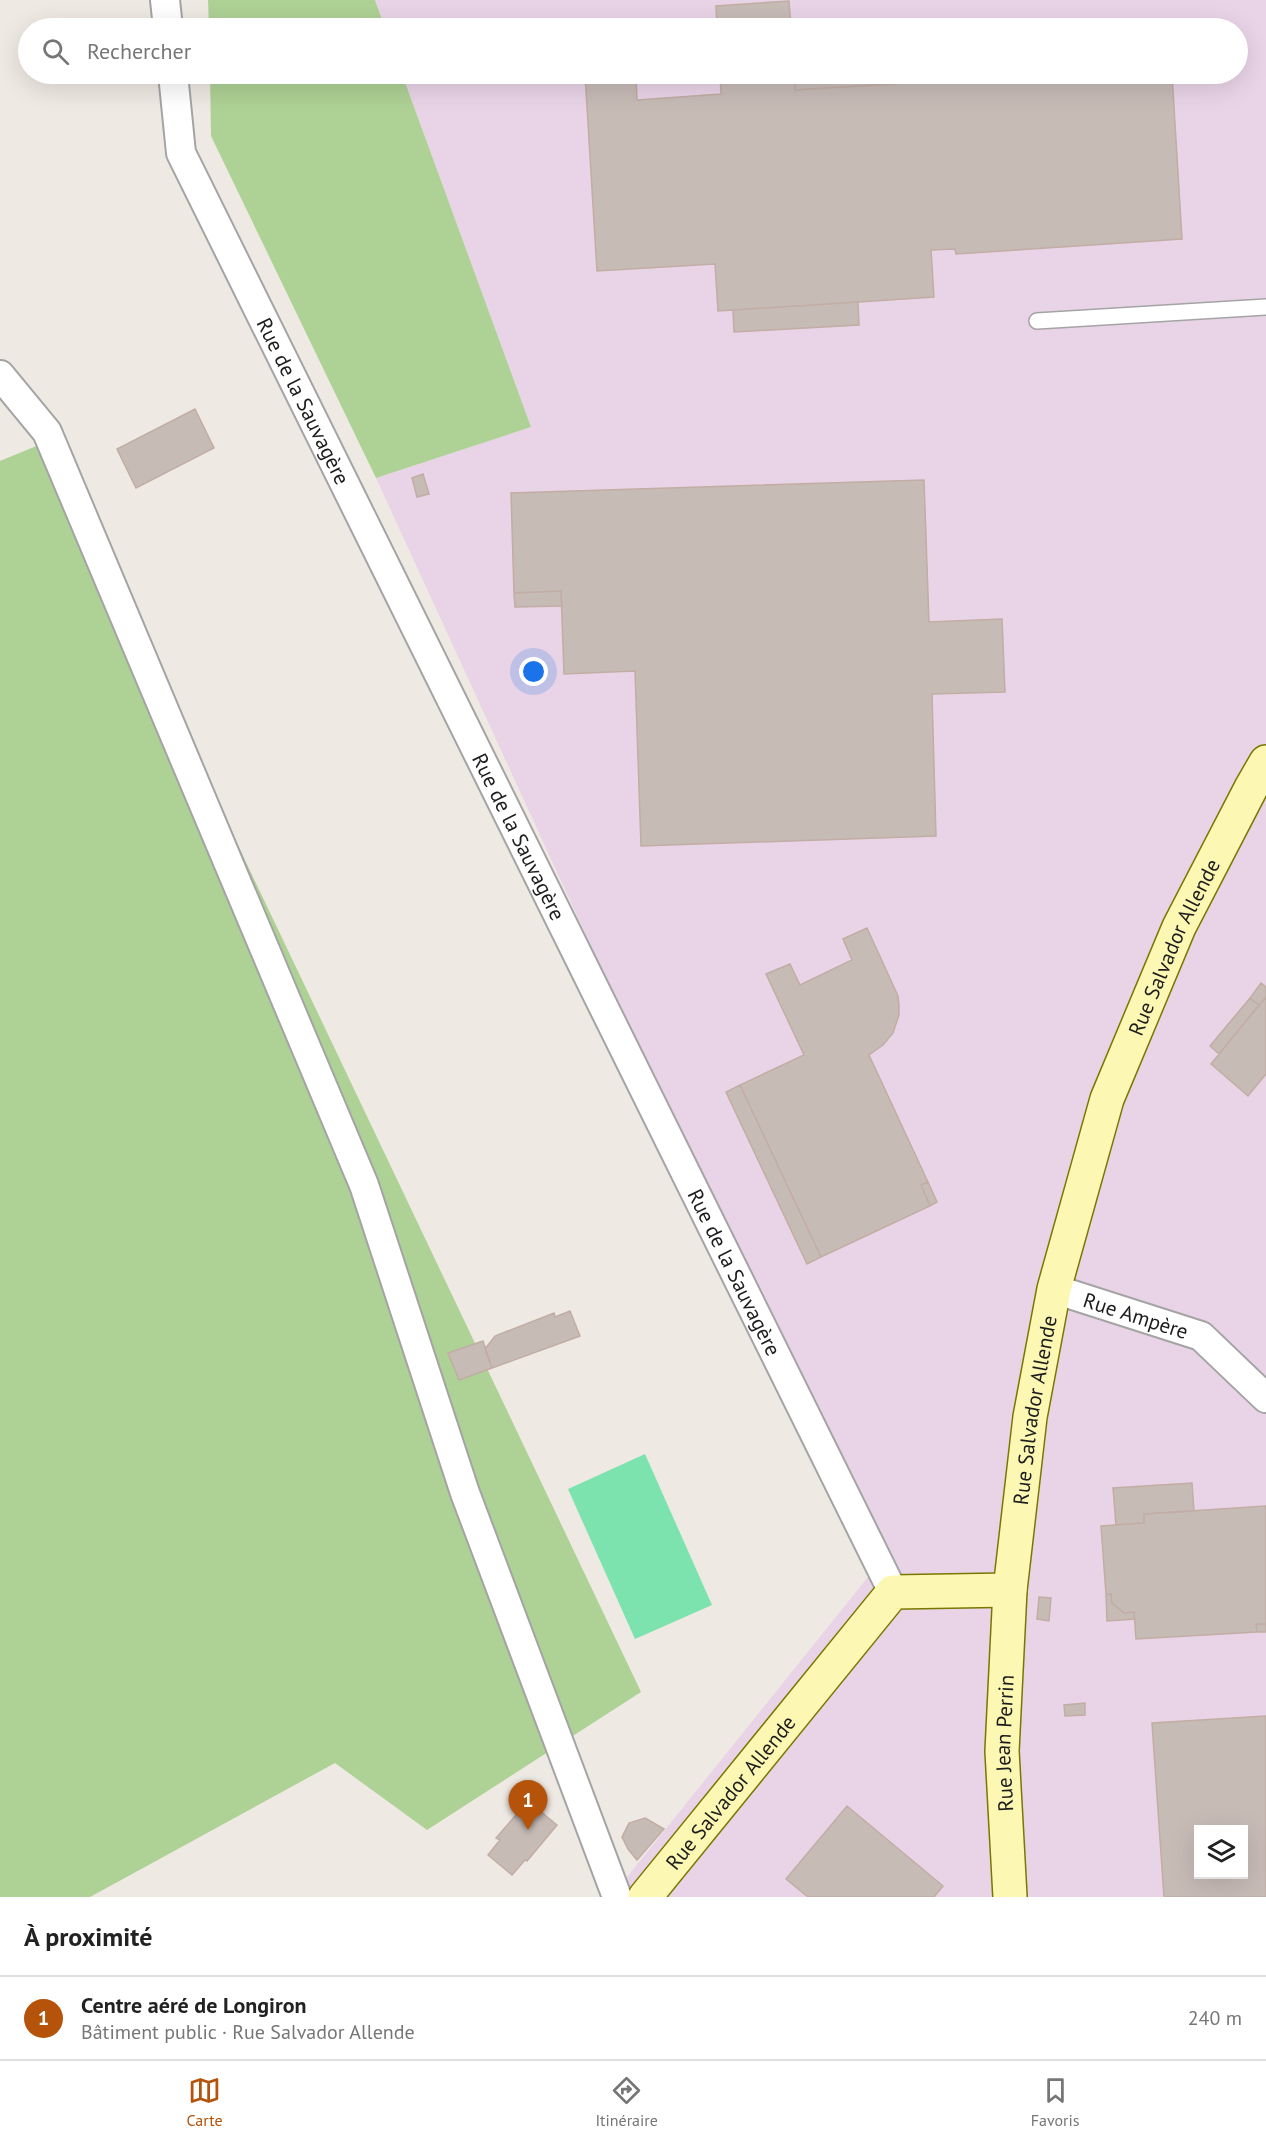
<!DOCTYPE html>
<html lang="fr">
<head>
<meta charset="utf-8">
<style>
	:root { --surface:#fff; --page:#f2f2f2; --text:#222; --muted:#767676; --line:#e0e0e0; --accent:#b45309 }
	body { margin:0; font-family:"PT Sans",sans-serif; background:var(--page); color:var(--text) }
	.controls { position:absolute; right:18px; bottom:18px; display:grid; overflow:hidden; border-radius:0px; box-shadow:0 6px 24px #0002 }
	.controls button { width:54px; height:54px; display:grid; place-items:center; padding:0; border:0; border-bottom:2px solid var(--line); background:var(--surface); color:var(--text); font:30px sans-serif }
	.you { position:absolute; left:534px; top:672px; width:21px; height:21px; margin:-15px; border:4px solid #fff; border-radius:50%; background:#1a73e8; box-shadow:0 0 0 9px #1a73e833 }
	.badge { display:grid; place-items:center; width:39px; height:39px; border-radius:50%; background:var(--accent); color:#fff; font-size:20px; font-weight:700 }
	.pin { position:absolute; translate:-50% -50px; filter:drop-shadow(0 2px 3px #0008) }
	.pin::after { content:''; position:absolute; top:32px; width:21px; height:18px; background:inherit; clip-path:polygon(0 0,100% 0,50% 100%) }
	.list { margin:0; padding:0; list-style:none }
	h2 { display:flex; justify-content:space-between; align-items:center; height:78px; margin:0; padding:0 24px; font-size:26px }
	h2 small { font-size:20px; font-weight:400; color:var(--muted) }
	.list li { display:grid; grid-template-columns:39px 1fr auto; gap:18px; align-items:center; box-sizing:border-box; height:84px; padding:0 24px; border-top:2px solid var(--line) }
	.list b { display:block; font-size:22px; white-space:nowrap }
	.list p { margin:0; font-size:20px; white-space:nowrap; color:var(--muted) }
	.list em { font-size:20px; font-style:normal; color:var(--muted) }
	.icon { flex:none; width:33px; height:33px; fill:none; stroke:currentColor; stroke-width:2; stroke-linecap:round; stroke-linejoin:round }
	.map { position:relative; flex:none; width:1266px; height:1897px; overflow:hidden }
	.search { position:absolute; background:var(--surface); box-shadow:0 6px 24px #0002; left:18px; right:18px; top:18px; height:66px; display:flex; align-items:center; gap:15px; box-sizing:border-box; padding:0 21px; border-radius:33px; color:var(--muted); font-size:22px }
	.sheet { height:162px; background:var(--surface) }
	nav { display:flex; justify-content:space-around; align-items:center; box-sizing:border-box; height:84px; border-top:2px solid var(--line); background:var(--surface); font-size:16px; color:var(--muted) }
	nav a { display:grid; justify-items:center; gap:3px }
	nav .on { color:var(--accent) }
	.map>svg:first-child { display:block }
	.industrial { fill:#e9d4e7; fill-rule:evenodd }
	.forest { fill:#aed195 }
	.pitch { fill:#7ce2ae }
	.building { fill:#c7bbb6; stroke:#c1ada4; stroke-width:1.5; fill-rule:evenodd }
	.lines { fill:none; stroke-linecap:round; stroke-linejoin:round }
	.lane-casing { stroke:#a4a4a4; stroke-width:18 }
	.street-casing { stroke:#a4a4a4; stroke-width:32 }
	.secondary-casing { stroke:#797700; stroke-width:36 }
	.lane { stroke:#fff; stroke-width:15 }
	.street { stroke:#fff; stroke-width:28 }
	.secondary { stroke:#fcf7b3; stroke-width:33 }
	.labels { text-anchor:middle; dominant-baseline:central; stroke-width:4.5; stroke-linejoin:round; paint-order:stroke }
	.street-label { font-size:21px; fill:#1d1d1d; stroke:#fff }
</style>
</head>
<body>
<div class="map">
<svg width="1266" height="1897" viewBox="0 0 1266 1897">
	<rect width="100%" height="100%" fill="#efe9e3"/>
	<!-- industrial -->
	<path class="industrial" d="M375,0H1266V1897H611L876,1567L376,478L531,427L402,74H1238V28H385ZM1198,1830H1244V1874H1198Z"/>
	<!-- forest -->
	<path class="forest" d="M208,0H375L385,28H209Z
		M210,74H402L531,427L376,478L211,136Z
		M46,442L641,1692L427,1830L335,1763L90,1897H0V461Z"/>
	<!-- pitch -->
	<path class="pitch" d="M645,1454L712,1605L635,1639L568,1489Z"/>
	<!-- building -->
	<path class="building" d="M789,1L791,28H717L716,6Z
		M585,74H636L637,100L721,94L720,74H794L795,90L1056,74H1172L1182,239L956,254L955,249L931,250L934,297L718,311L715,264L597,271Z
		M858,74H1056L795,90L794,77Z
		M858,302L859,325L734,332L733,310Z
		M195,409L214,448L136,488L117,449Z
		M423,474L429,494L417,497L412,478Z
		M924,480L929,622L1002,619L1005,692L932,694L936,836L641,846L635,671L564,674L561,591L514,593L511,493Z
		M561,591L562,606L515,607L514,593Z
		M867,928L898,996L899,1005V1015L893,1033L883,1045L869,1055L928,1182L921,1185L930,1206L821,1257L740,1085L804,1055L766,974L790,964L800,985L852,960L843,939Z
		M1261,983L1266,987V997L1259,1005L1250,998Z
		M1266,997V1074L1248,1096L1211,1064Z
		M1250,998L1259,1005L1219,1054L1210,1046Z
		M740,1085L821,1257L807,1264L726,1092Z
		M928,1182L937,1202L930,1206L921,1185Z
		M570,1311L580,1336L492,1368L485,1349L495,1336L554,1313L555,1317Z
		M483,1341L492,1368L459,1380L448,1353Z
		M1192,1483L1194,1511L1144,1514V1523L1116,1525L1113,1488Z
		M1266,1506V1624H1256L1257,1632L1136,1639L1134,1612L1124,1613L1112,1603L1111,1594H1106L1101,1526L1144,1523V1514Z
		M1106,1594H1111L1112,1603L1124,1613L1134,1612L1135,1619L1107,1621Z
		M1039,1597L1051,1598L1049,1621L1037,1619Z
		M1256,1624H1266V1632H1257Z
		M1085,1703V1715L1065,1716L1064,1705Z
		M1266,1716V1897H1164L1152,1723ZM1198,1830H1244V1874H1198Z
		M528,1801L557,1825L527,1861L525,1860L512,1875L488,1855L500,1840L496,1838Z
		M847,1806L943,1886L934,1897H808L786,1879Z
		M645,1818L664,1829L637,1860L628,1849L622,1837L629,1823Z"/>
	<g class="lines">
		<!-- lane casing -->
		<g class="lane-casing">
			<path id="lane" d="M1037,321L1266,307"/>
		</g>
		<!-- street casing -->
		<g class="street-casing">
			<g id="street">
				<path d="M165,0L168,28"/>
				<path id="s1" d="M173,74L181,153L893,1592"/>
				<path d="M0,375L47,432L364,1185L465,1493L617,1897"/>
				<path id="s2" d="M1054,1289L1201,1336L1266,1398"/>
			</g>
		</g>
		<!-- secondary casing -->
		<g class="secondary-casing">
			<g id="secondary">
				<path id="s3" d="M645,1897L893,1592L1010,1590"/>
				<path id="s4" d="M1010,1897L1002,1751L1010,1590L1030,1417L1054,1289L1107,1099L1179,927L1251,788L1266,762"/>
			</g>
		</g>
		<!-- lane -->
		<use href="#lane" class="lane"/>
		<!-- street -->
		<use href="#street" class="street"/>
		<!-- secondary -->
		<use href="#secondary" class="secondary"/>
	</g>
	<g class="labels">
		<!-- street labels -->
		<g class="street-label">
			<text stroke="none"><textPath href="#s1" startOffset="356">Rue de la Sauvagère</textPath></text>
			<text stroke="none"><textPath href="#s1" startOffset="842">Rue de la Sauvagère</textPath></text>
			<text stroke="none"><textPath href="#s4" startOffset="975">Rue Salvador Allende</textPath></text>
			<text stroke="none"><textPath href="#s1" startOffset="1328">Rue de la Sauvagère</textPath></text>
			<text stroke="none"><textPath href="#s2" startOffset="86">Rue Ampère</textPath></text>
			<text stroke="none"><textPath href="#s4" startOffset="489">Rue Salvador Allende</textPath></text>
			<text stroke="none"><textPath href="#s4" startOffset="154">Rue Jean Perrin</textPath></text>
			<text stroke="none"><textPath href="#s3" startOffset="135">Rue Salvador Allende</textPath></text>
		</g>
	</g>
</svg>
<div class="controls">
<button><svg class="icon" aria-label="layers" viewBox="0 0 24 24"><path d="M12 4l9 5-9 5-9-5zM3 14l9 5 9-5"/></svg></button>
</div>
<div class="you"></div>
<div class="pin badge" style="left:528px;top:1830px">1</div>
<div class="search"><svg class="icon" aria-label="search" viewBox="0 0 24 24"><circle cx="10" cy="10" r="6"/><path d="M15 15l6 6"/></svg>Rechercher</div>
</div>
<section class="sheet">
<h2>À proximité<small></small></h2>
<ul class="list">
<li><span class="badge">1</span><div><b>Centre aéré de Longiron</b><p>Bâtiment public · Rue Salvador Allende</p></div><em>240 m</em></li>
</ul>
</section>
<nav>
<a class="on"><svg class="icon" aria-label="map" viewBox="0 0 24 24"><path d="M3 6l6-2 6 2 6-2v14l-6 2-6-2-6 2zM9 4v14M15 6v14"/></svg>Carte</a>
<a><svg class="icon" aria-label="directions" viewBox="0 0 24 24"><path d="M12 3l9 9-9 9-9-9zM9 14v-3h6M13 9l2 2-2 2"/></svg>Itinéraire</a>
<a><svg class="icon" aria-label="saved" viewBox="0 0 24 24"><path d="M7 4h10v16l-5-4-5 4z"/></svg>Favoris</a>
</nav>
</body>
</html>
